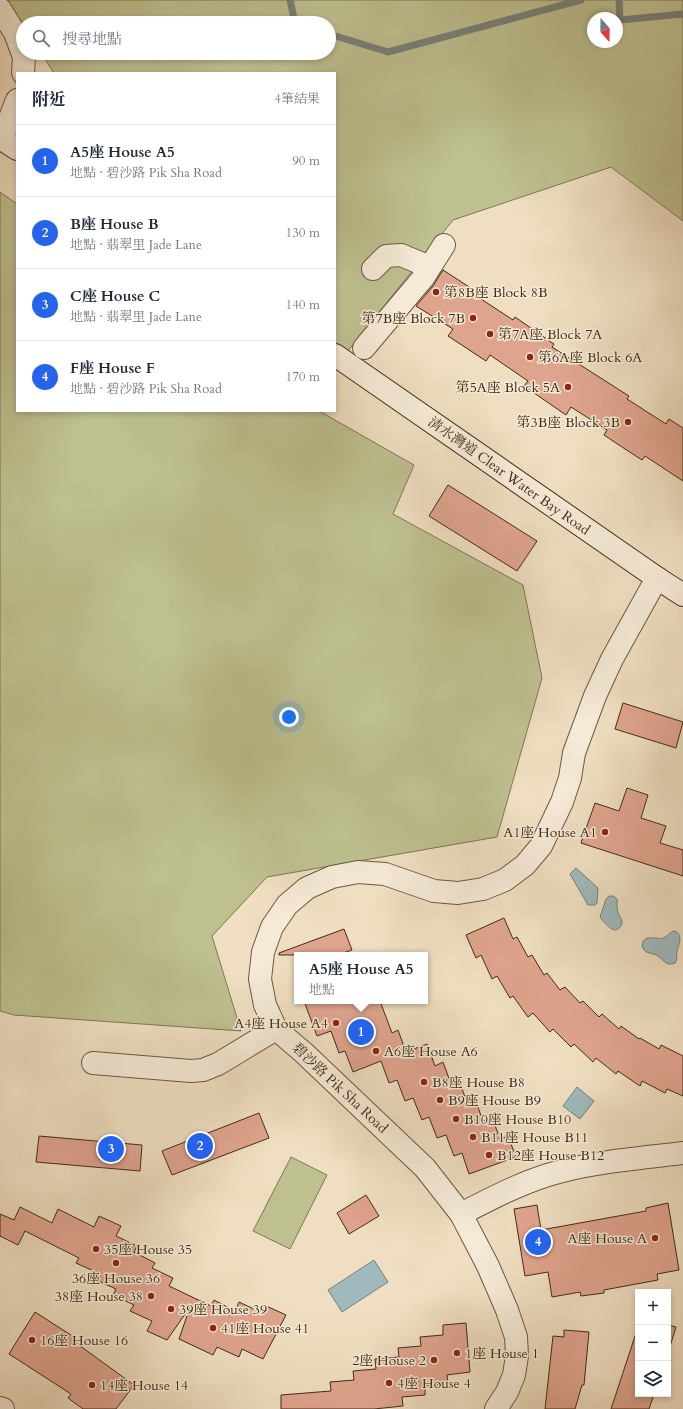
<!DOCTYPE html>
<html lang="zh-TW">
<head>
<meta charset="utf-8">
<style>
	:root { --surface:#fff; --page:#f2f2f3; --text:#1f2937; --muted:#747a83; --line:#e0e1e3; --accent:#2563eb }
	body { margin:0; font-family:Cardo,"Noto Serif TC",serif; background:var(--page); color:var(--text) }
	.controls { position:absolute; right:12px; bottom:12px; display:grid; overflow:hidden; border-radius:0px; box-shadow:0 2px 6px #0003 }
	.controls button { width:36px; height:36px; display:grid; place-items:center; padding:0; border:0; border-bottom:1px solid var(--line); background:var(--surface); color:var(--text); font:20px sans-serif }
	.compass { position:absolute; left:587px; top:12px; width:36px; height:36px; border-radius:50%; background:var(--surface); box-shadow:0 2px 6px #0003; rotate:160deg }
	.you { position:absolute; left:289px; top:717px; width:14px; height:14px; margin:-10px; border:3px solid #fff; border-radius:50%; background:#1a73e8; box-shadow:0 0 0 6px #1a73e833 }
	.badge { display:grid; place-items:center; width:26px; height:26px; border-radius:50%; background:var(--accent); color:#fff; font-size:13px; font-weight:700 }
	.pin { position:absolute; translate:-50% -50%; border:2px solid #fff; box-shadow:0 1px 4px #0006 }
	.popup { position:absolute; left:294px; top:952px; width:134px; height:52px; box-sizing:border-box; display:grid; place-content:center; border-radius:0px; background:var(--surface); filter:drop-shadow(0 1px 3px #0005); font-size:13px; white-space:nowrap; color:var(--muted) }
	.popup b { font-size:15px; color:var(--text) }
	.popup::after { content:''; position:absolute; left:50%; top:100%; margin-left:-8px; border:8px solid transparent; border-top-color:var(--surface) }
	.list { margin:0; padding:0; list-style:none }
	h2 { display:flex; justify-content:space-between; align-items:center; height:52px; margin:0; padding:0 16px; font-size:17px }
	h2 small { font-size:13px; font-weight:400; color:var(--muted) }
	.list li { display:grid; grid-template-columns:26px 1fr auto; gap:12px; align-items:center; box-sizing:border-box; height:72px; padding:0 16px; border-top:1px solid var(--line) }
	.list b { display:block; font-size:15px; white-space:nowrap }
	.list p { margin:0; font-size:13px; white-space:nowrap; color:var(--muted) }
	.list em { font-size:13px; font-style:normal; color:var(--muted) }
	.icon { flex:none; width:22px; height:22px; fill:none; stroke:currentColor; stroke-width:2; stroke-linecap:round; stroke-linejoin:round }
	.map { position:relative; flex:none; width:683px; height:1409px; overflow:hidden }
	.search { position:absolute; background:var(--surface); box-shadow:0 2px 6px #0003; left:16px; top:16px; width:320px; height:44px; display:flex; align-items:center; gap:10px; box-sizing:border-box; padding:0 14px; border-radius:22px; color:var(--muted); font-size:15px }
	.panel { position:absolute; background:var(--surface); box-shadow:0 2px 6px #0003; left:16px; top:72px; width:320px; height:340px; border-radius:0px }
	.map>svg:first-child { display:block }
	.green { fill:#bec090; stroke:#7f7652; fill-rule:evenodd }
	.water { fill:#9fb9bd; stroke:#798179 }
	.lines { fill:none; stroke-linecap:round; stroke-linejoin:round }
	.stream { stroke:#798179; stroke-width:7 }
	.building { fill:#dfa48e; stroke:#402d14 }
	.street-casing { stroke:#6c593f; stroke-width:24 }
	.secondary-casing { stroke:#402d14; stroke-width:24 }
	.street { stroke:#f5ead7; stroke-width:22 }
	.secondary { stroke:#f5ead7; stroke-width:22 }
	.poi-dot { fill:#8f2418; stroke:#f5ead7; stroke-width:1.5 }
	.labels { text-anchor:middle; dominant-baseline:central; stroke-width:3; stroke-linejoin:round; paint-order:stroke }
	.poi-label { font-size:14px; fill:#402d14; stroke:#f5ead7; text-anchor:start }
	.street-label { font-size:14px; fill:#402d14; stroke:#f5ead7 }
</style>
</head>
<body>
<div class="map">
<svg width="683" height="1409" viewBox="0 0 683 1409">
	<rect width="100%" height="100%" fill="#efdec1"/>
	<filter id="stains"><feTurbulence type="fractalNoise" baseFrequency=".005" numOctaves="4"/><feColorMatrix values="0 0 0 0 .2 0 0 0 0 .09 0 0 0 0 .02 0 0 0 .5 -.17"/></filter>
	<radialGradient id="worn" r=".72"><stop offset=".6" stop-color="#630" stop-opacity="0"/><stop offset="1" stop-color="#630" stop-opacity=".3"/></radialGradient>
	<!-- green -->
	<path class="green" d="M7,0H683V221L611,167L453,220L343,357L335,350V73H54L41,53H329V23H23V25ZM593,18H617V42H593Z
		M0,192L17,204V411H319L414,465L393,514L523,585L542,678L497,837L267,877L212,936L241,1031L14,1015L0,1011Z
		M291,1157L327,1175L290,1249L253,1231Z"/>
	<!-- water -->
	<path class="water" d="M576,868L598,888L597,903L595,905H588L570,874Z
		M609,896H613L617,899C618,903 616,907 618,912C618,915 621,917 622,921C622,923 622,925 620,927C614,936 604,922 600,917L606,899Z
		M673,931C683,932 680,943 677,951C676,955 678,960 675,963C673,964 670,964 669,964C664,963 661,957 656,955C649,952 645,954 642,946L643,941L647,938C663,937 658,943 673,931Z
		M577,1087L594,1101L580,1119L563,1106Z
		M374,1260L388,1282L342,1312L328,1290Z"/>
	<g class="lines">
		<!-- stream -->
		<path class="stream" d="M290,0L295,23
			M619,0L620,20L683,14
			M329,34L388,52L581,0"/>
	</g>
	<!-- building -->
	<path class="building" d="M443,270L477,292L475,295L513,320L515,317L554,344L552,347L629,396L627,399L666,424L669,419L683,428V481L645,456L642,460L625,449L604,435L607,430L571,407L566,415L524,386L528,381L490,355L486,361L448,336L453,329L416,306L433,286Z
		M448,485L537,541L517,571L429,516Z
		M623,703L683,722L676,748L615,729Z
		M627,788L648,795L641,818L666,826L660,843L683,850V876L581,843L595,803L619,811Z
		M504,918L513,939L517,937L528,957L532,955L544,975L547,973L560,990L565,987L580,1003L583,1001L599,1017L602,1014L619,1029L621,1026L639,1039L640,1038L659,1049L661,1045L683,1056V1096L667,1089L665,1093L642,1081L640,1086L618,1071L616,1074L596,1058L593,1062L574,1044L571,1047L553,1029L550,1032L533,1013L528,1017L513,996L510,998L497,976L492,979L481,955L476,958L466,935Z
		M344,929L352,950L338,955H279V953Z
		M304,1001H380L392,1033L398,1030L406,1052L427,1044L435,1066L443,1062L451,1084L459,1081L467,1102L475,1099L483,1121L492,1117L500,1139L508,1136L516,1157L469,1174L462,1153L454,1156L446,1135L437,1138L429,1117L422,1120L413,1098L405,1101L397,1080L389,1083L381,1061L353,1072L345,1051L339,1053L331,1031L317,1036Z
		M259,1113L269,1138L172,1175L162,1151Z
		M39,1136L142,1145L140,1171L36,1162Z
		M366,1195L379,1216L349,1234L337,1213Z
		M668,1203L679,1270L657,1274L658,1280L604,1290V1293L581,1296L580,1292L552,1297L548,1272L525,1276L514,1209L537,1205L541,1230L646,1211V1208Z
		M20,1207L52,1223L58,1209L94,1227L99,1216L121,1226L116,1236L137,1246L134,1252L155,1263L152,1268L173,1278L169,1286L211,1306L214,1300L235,1311L239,1302L260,1312L264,1305L286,1315L263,1359L242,1349L239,1357L217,1347L213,1355L179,1339L190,1307L167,1340L147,1331L152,1321L130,1311L134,1305L113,1295L116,1289L94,1279L98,1273L76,1263L79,1258L25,1231L18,1245L0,1236V1214L14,1220Z
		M35,1312L74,1337L72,1340L134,1385L116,1409H83L68,1398L71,1394L9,1354Z
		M466,1323L470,1372L447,1375L448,1384L425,1386V1395L402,1397L403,1406L374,1409H281V1395L331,1391L330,1382L354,1380L353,1371L376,1369L375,1359L399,1357L398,1348L421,1346L420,1337L443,1335V1325Z
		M668,1325L676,1327L668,1353Z
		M638,1327V1394H654L649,1409H611Z
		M564,1330L589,1332L584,1385H582L575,1409H545L553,1336L564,1337Z"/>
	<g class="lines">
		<!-- street casing -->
		<g class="street-casing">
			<path id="street" d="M0,9L15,33L24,57L23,73
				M2,139L17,100
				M373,269L386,256L401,255L430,267
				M364,348L423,278L444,245
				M93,1063L191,1071L203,1070L218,1064L276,1029
				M461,1214C494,1197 526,1180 562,1171C601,1161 643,1158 683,1153
				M0,1408L3,1409
				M496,1409L507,1392L514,1375L517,1356L516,1337L507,1310L488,1266L461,1214L425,1168L304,1053L276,1029L265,1005L260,979L263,952L272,927L287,905L307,888L332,877L358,872L385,874L434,891L458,893L483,889L505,880L525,865L541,846L562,802L570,778L574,753L595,696L612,659L657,578"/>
		</g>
		<!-- secondary casing -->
		<g class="secondary-casing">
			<path id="secondary" d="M0,138L17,149
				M335,355L657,578L683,595"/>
		</g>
		<!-- street -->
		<use href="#street" class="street"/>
		<!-- secondary -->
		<use href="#secondary" class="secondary"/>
	</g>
	<!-- markers -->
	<g class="poi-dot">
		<circle cx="436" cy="292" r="4"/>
		<circle cx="473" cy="318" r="4"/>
		<circle cx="490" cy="334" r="4"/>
		<circle cx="530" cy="357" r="4"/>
		<circle cx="568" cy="387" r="4"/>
		<circle cx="628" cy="422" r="4"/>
		<circle cx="605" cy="832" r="4"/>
		<circle cx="336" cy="1023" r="4"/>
		<circle cx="376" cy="1051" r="4"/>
		<circle cx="424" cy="1082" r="4"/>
		<circle cx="440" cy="1100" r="4"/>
		<circle cx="456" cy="1119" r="4"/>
		<circle cx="473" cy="1137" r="4"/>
		<circle cx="489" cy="1155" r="4"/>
		<circle cx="655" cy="1238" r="4"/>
		<circle cx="96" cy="1249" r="4"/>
		<circle cx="116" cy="1263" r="4"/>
		<circle cx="151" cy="1296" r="4"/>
		<circle cx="171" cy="1309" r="4"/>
		<circle cx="213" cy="1328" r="4"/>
		<circle cx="32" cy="1340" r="4"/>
		<circle cx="457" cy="1353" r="4"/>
		<circle cx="434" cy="1360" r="4"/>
		<circle cx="389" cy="1383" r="4"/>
		<circle cx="92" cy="1385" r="4"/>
	</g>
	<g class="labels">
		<!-- poi labels -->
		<g class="poi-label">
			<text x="444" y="292">第8B座 Block 8B</text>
			<text x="465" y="318" text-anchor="end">第7B座 Block 7B</text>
			<text x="498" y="334">第7A座 Block 7A</text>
			<text x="538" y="357">第6A座 Block 6A</text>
			<text x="560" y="387" text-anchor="end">第5A座 Block 5A</text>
			<text x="620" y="422" text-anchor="end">第3B座 Block 3B</text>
			<text x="597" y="832" text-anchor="end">A1座 House A1</text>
			<text x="328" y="1023" text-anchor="end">A4座 House A4</text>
			<text x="384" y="1051">A6座 House A6</text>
			<text x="432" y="1082">B8座 House B8</text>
			<text x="448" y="1100">B9座 House B9</text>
			<text x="464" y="1119">B10座 House B10</text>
			<text x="481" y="1137">B11座 House B11</text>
			<text x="497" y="1155">B12座 House B12</text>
			<text x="647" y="1238" text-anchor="end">A座 House A</text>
			<text x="104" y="1249">35座 House 35</text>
			<text x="116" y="1278" text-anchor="middle">36座 House 36</text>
			<text x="143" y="1296" text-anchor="end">38座 House 38</text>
			<text x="179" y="1309">39座 House 39</text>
			<text x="221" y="1328">41座 House 41</text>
			<text x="40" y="1340">16座 House 16</text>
			<text x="465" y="1353">1座 House 1</text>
			<text x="426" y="1360" text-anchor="end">2座 House 2</text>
			<text x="397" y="1383">4座 House 4</text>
			<text x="100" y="1385">14座 House 14</text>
		</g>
		<!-- street labels -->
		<g class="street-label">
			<text transform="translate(509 476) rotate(35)">清水灣道 Clear Water Bay Road</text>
			<text transform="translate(340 1088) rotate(43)">碧沙路 Pik Sha Road</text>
		</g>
	</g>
	<rect width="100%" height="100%" filter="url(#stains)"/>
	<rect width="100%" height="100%" fill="url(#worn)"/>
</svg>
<div class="controls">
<button>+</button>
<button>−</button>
<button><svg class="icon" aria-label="layers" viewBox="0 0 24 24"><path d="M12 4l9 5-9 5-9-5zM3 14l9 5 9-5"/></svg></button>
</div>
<svg class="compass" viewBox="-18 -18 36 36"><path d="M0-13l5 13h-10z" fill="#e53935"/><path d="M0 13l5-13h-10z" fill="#747a83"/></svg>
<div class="you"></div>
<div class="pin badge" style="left:361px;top:1032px">1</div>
<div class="popup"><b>A5座 House A5</b>地點</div>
<div class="pin badge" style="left:200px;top:1146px">2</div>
<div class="pin badge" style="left:111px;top:1149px">3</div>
<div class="pin badge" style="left:538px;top:1242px">4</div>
<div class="search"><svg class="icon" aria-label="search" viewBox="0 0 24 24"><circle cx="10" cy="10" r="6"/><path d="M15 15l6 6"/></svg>搜尋地點</div>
<section class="panel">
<h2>附近<small>4筆結果</small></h2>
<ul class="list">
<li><span class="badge">1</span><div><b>A5座 House A5</b><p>地點 · 碧沙路 Pik Sha Road</p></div><em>90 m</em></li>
<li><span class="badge">2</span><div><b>B座 House B</b><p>地點 · 翡翠里 Jade Lane</p></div><em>130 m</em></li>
<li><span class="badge">3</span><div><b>C座 House C</b><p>地點 · 翡翠里 Jade Lane</p></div><em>140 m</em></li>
<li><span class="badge">4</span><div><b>F座 House F</b><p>地點 · 碧沙路 Pik Sha Road</p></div><em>170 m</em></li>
</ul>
</section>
</div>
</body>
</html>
